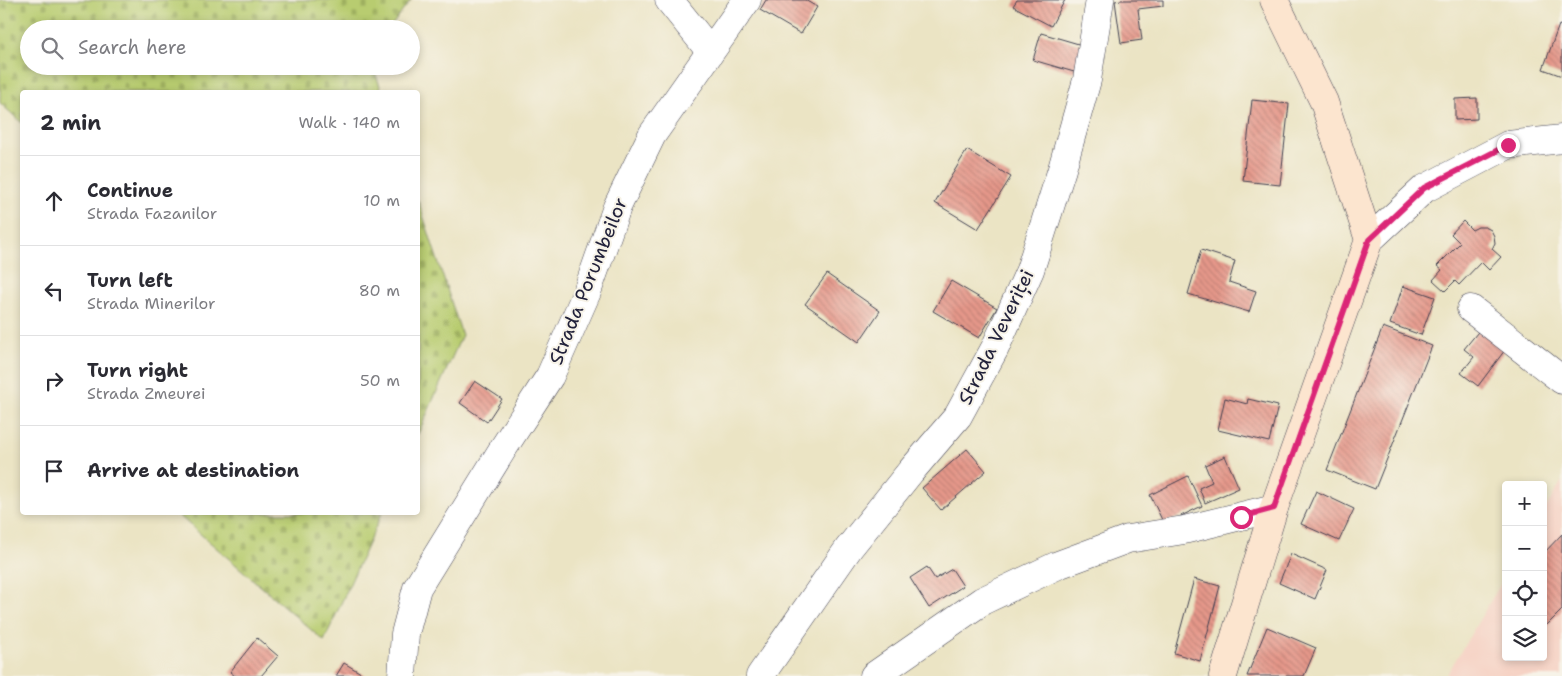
<!DOCTYPE html>
<html lang="en">
<head>
<meta charset="utf-8">
<style>
	:root { --surface:#fff; --page:#f2f2f3; --text:#2b2b33; --muted:#7c7c81; --line:#e1e1e2 }
	body { margin:0; font-family:"Shantell Sans",sans-serif; background:var(--page); color:var(--text) }
	.controls { position:absolute; right:15px; bottom:15px; display:grid; overflow:hidden; border-radius:5px; box-shadow:0 2px 8px #0003 }
	.controls button { width:45px; height:45px; display:grid; place-items:center; padding:0; border:0; border-bottom:1px solid var(--line); background:var(--surface); color:var(--text); font:25px sans-serif }
	.stop { position:absolute; width:15px; height:15px; margin:-11px; border:4px solid #db2777; border-radius:50%; background:#fff }
	.stop.end { background:#db2777; border-color:#fff; box-shadow:0 1px 5px #0008 }
	.list { margin:0; padding:0; list-style:none }
	h2 { display:flex; justify-content:space-between; align-items:center; height:65px; margin:0; padding:0 20px; font-size:21px }
	h2 small { font-size:16px; font-weight:400; color:var(--muted) }
	.list li { display:grid; grid-template-columns:32px 1fr auto; gap:15px; align-items:center; box-sizing:border-box; height:90px; padding:0 20px; border-top:1px solid var(--line) }
	.list b { display:block; font-size:19px; white-space:nowrap }
	.list p { margin:0; font-size:16px; white-space:nowrap; color:var(--muted) }
	.list em { font-size:16px; font-style:normal; color:var(--muted) }
	.icon { flex:none; width:28px; height:28px; fill:none; stroke:currentColor; stroke-width:2; stroke-linecap:round; stroke-linejoin:round }
	.map { position:relative; flex:none; width:1562px; height:676px; overflow:hidden }
	.search { position:absolute; background:var(--surface); box-shadow:0 2px 8px #0003; left:20px; top:20px; width:400px; height:55px; display:flex; align-items:center; gap:12px; box-sizing:border-box; padding:0 18px; border-radius:28px; color:var(--muted); font-size:19px }
	.panel { position:absolute; background:var(--surface); box-shadow:0 2px 8px #0003; left:20px; top:90px; width:400px; height:425px; border-radius:5px }
	.map>svg:first-child { display:block }
	.built { fill:#f6d2c4 }
	.cemetery { fill:url(#cemetery-stones); stroke:#6d7755 }
	.building { fill:url(#building-back-hatch) }
	.lines { fill:none; stroke-linecap:round; stroke-linejoin:round }
	.minor-casing { stroke:#403f50; stroke-width:29 }
	.secondary-casing { stroke:#403f50; stroke-width:29 }
	.minor { stroke:#fff; stroke-width:28 }
	.secondary { stroke:#fce5cf; stroke-width:28 }
	.route { stroke:#db2777; stroke-width:6 }
	.labels { text-anchor:middle; dominant-baseline:central; stroke-width:4; stroke-linejoin:round; paint-order:stroke }
	.street-label { font-size:19px; fill:#22223b; stroke:#f7f3e8 }
</style>
</head>
<body>
<div class="map">
<svg width="1562" height="676" viewBox="0 0 1562 676">
	<defs>
		<pattern id="cemetery-stones" width="16" height="16" patternUnits="userSpaceOnUse" patternTransform="scale(1.25)"><rect width="16" height="16" fill="#b8cc6f"/><path d="M2 7V4a2 2 0 0 1 4 0v3zM10 15v-3a2 2 0 0 1 4 0v3z" fill="#9eaf61"/></pattern>
		<pattern id="building-back-hatch" width="6" height="6" patternUnits="userSpaceOnUse" patternTransform="scale(1.25)"><rect width="6" height="6" fill="#e6988a"/><path d="M-1 5l2 2M0 0l6 6M5-1l2 2" fill="none" stroke="#ba7c72"/></pattern>
	</defs>
	<rect width="100%" height="100%" fill="#f7f3e8"/>
	<filter id="ink" filterUnits="userSpaceOnUse"><feTurbulence type="fractalNoise" baseFrequency=".02" numOctaves="2"/><feDisplacementMap in="SourceGraphic" scale="10" xChannelSelector="R" yChannelSelector="G"/><feConvolveMatrix kernelMatrix="1 2 1 2 8 2 1 2 1" color-interpolation-filters="sRGB"/></filter>
	<filter id="wash" filterUnits="userSpaceOnUse"><feTurbulence type="fractalNoise" baseFrequency=".0096" numOctaves="4" result="noise"/><feDisplacementMap in="SourceGraphic" scale="20" xChannelSelector="R" yChannelSelector="G"/><feGaussianBlur stdDeviation="1.12" result="paint"/><feColorMatrix in="noise" values="0 0 0 0 0 0 0 0 0 0 0 0 0 0 0 0 0 1.4 0 .05"/><feComposite in="paint" operator="in"/></filter>
	<g filter="url(#wash)">
		<rect width="100%" height="100%" fill="#ebe4c4"/>
		<!-- built -->
		<path class="built" d="M1562,481V676H1446L1506,575V657H1543V512Z"/>
		<!-- cemetery -->
		<path class="cemetery" d="M0,0H411L389,29H29V66H373L382,92H22V123L0,103Z
			M418,200L462,335L418,434Z
			M176,513H382L324,641Z"/>
		<g id="blocks">
			<!-- building -->
			<path class="building" d="M766,0H805L817,7L801,34L760,10Z
				M1017,0H1065L1051,26L1013,6Z
				M1121,0H1163V6L1138,9L1142,40L1121,43L1115,1Z
				M1559,25L1562,26V76L1543,69Z
				M1041,33L1082,45L1074,72L1033,60Z
				M1477,98V119L1455,120V99Z
				M1252,100L1289,104L1280,185L1243,181Z
				M967,150L1011,177L978,229L935,203Z
				M1463,221L1472,230L1478,227H1485L1491,230L1494,236L1495,243L1492,249L1501,257L1489,270L1481,262L1459,285L1455,281L1445,291L1433,280L1442,270L1437,266L1460,243L1451,234Z
				M1201,250L1235,261L1229,282L1256,291L1249,312L1188,294Z
				M827,274L880,311L859,342L805,304Z
				M951,281L997,308L979,338L933,311Z
				M1403,286L1435,297L1421,335L1390,324Z
				M1383,327L1432,346L1375,489L1327,470Z
				M1482,327L1508,346L1478,386L1461,373L1474,357L1464,349Z
				M475,381L502,399L487,422L460,403Z
				M1225,398L1247,404L1248,399L1278,406L1269,442L1218,430Z
				M967,449L986,471L941,510L922,488Z
				M1225,456L1239,488L1205,503L1199,488L1212,482L1205,465Z
				M1188,476L1202,506L1164,524L1150,495Z
				M1316,491L1354,509L1339,541L1301,524Z
				M1562,534V610L1547,625L1543,622V554Z
				M1291,554L1327,570L1315,599L1279,583Z
				M927,567L935,579L952,569L963,586L929,608L910,578Z
				M1194,579L1220,586L1200,661L1174,653Z
				M1267,627L1316,648L1304,676H1247Z
				M257,638L278,656L261,676H235L230,672Z
				M344,663L366,676H336Z"/>
		</g>
	</g>
	<g filter="url(#ink)">
		<use href="#blocks" fill-opacity="0" stroke="#403f50" stroke-width="1"/>
		<g class="lines">
			<!-- minor casing -->
			<g class="minor-casing">
				<path id="minor" d="M669,0L710,51
					M1369,240L1424,189L1508,145L1562,139
					M1471,309L1562,380
					M402,676L405,634L417,588L504,447L550,376L587,292L617,207L652,135L747,0
					M760,676L849,548L911,471L958,416L995,348L1030,270L1062,169L1087,80L1100,0
					M874,676L982,601L1058,565L1128,539L1184,530L1274,508"/>
			</g>
			<!-- secondary casing -->
			<g class="secondary-casing">
				<path id="secondary" d="M1223,676L1274,508L1369,240L1324,102L1274,0"/>
			</g>
			<!-- minor -->
			<use href="#minor" class="minor"/>
			<!-- secondary -->
			<use href="#secondary" class="secondary"/>
		</g>
	</g>
	<g class="lines" filter="url(#ink)">
		<!-- route -->
		<path class="route" d="M1241,517L1274,508L1369,240L1424,188L1508,145"/>
	</g>
	<g class="labels">
		<!-- street labels -->
		<g class="street-label">
			<text transform="translate(588 281) rotate(-68)">Strada Porumbeilor</text>
			<text transform="translate(996 337) rotate(-64)">Strada Veveriței</text>
		</g>
	</g>
</svg>
<div class="controls">
<button>+</button>
<button>−</button>
<button><svg class="icon" aria-label="locate" viewBox="0 0 24 24"><circle cx="12" cy="12" r="6"/><path d="M12 2v4M12 18v4M2 12h4M18 12h4"/></svg></button>
<button><svg class="icon" aria-label="layers" viewBox="0 0 24 24"><path d="M12 4l9 5-9 5-9-5zM3 14l9 5 9-5"/></svg></button>
</div>
<div class="stop" style="left:1241px;top:517px"></div>
<div class="stop end" style="left:1508px;top:145px"></div>
<div class="search"><svg class="icon" aria-label="search" viewBox="0 0 24 24"><circle cx="10" cy="10" r="6"/><path d="M15 15l6 6"/></svg>Search here</div>
<section class="panel">
<h2>2 min<small>Walk · 140 m</small></h2>
<ul class="list">
<li><svg class="icon" aria-label="ahead" viewBox="0 0 24 24"><path d="M12 20V5M6 11l6-6 6 6"/></svg><div><b>Continue</b><p>Strada Fazanilor</p></div><em>10 m</em></li>
<li><svg class="icon" aria-label="left" viewBox="0 0 24 24"><path d="M17 20v-9H6M10 6l-5 5 5 5"/></svg><div><b>Turn left</b><p>Strada Minerilor</p></div><em>80 m</em></li>
<li><svg class="icon" aria-label="right" viewBox="0 0 24 24"><path d="M7 20v-9h11M14 6l5 5-5 5"/></svg><div><b>Turn right</b><p>Strada Zmeurei</p></div><em>50 m</em></li>
<li><svg class="icon" aria-label="arrive" viewBox="0 0 24 24"><path d="M6 21V4h12l-3 4 3 4H6"/></svg><div><b>Arrive at destination</b></div></li>
</ul>
</section>
</div>
</body>
</html>
